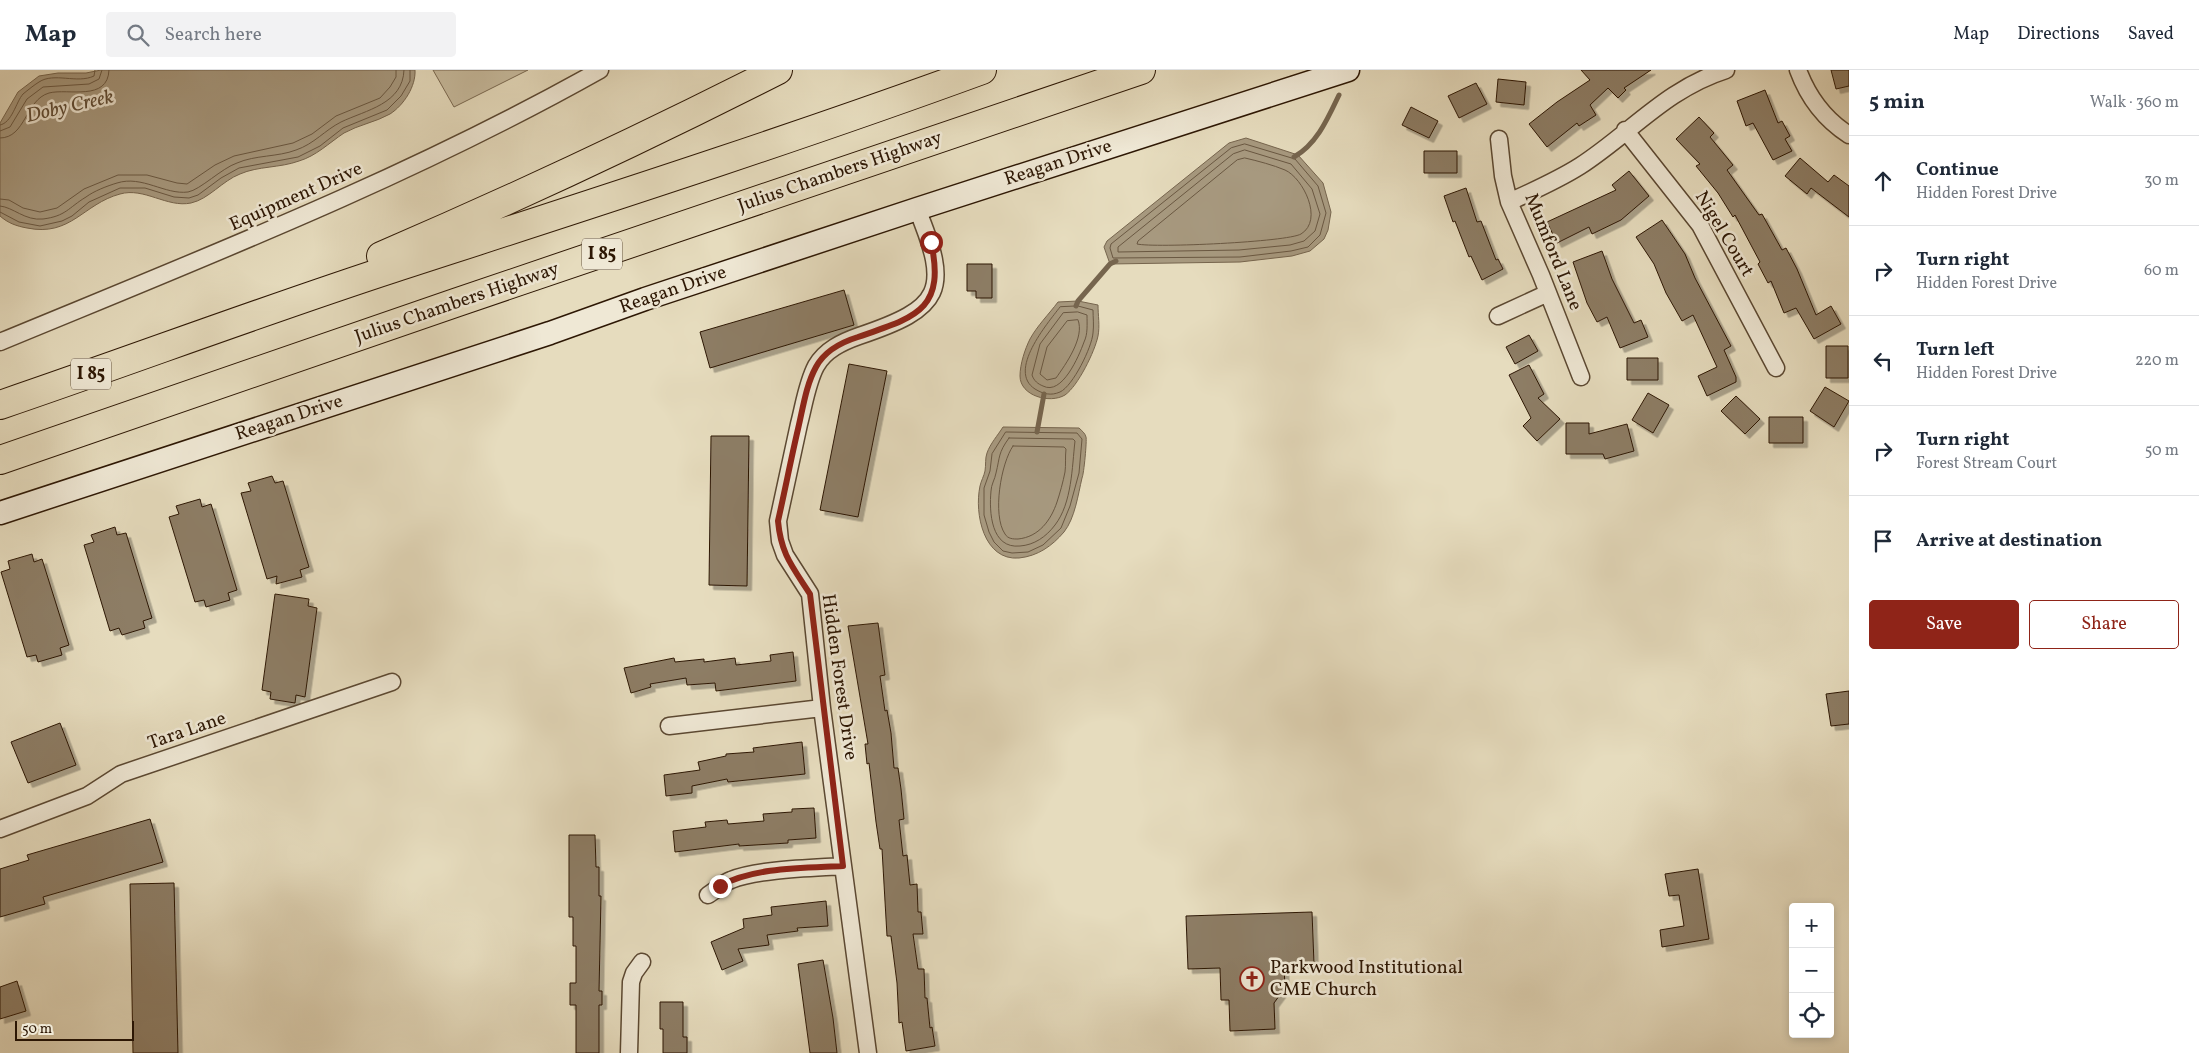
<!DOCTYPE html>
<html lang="en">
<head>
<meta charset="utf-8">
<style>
	:root { --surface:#fff; --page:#f2f2f3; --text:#1f2937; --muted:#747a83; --line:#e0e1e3; --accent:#8f2418 }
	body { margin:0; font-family:Vollkorn,serif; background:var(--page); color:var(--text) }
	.controls { position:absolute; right:15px; bottom:15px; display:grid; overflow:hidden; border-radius:5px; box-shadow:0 2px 8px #0003 }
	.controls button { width:45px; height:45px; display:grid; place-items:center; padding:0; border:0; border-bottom:1px solid var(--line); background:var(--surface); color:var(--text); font:25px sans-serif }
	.scale { position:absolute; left:15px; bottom:12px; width:119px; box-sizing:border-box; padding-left:5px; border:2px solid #2d1704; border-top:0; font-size:14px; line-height:18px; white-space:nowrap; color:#2d1704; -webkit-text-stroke:4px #efe8d5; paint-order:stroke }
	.stop { position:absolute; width:15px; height:15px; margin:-11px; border:4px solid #8f2418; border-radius:50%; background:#fff }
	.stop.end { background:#8f2418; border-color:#fff; box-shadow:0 1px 5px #0008 }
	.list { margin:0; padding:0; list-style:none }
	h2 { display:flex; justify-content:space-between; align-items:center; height:65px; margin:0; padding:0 20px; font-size:21px }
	h2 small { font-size:16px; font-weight:400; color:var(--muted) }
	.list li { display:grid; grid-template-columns:32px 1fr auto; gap:15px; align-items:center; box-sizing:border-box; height:90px; padding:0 20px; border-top:1px solid var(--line) }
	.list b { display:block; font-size:19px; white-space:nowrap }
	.list p { margin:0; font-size:16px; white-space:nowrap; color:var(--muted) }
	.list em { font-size:16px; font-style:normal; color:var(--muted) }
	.actions { display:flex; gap:10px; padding:15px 20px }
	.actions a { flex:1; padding:11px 0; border:1px solid var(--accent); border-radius:5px; text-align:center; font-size:18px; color:var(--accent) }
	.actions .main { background:var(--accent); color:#fff }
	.icon { flex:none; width:28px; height:28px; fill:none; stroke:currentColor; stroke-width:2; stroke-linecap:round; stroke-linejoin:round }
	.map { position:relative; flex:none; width:1849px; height:983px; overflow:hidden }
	header { display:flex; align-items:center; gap:30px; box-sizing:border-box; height:70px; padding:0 25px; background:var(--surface); border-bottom:1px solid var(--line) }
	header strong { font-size:24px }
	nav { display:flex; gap:28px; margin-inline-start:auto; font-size:18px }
	.search { width:350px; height:45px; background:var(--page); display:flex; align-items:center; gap:12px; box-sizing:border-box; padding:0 18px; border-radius:5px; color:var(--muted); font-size:19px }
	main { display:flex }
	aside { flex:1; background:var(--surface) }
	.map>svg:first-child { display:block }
	.green { fill:#c7bb9e; stroke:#7a6951 }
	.water { fill:#a7997f; stroke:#76654e }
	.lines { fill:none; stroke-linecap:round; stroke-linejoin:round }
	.shore { stroke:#6a5842; stroke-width:1 }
	.stream { stroke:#76654e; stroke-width:5 }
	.building { fill:#8d7d65; stroke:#2d1704; filter:url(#shadow) }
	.street-casing { stroke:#5b4832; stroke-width:19 }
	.secondary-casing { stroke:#2d1704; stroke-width:25 }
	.highway-casing { stroke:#2d1704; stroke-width:30 }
	.street { stroke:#efe8d5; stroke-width:16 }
	.secondary { stroke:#efe8d5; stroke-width:22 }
	.highway { stroke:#e6dcbe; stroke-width:28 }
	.route { stroke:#8f2418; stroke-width:6 }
	.labels { text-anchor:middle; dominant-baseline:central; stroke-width:5; stroke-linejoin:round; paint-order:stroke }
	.shield { fill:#efe8d5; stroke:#675643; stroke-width:1 }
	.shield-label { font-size:18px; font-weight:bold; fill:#2d1704 }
	.street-label { font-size:19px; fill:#2d1704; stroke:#efe8d5 }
	.poi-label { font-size:19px; fill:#2d1704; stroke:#efe8d5; text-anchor:start }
	.water-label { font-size:20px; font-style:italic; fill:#5e4b35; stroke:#efe8d5 }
</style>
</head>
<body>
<header>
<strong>Map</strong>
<div class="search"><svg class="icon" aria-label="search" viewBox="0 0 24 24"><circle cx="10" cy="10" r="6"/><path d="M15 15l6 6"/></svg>Search here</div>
<nav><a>Map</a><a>Directions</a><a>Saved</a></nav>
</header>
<main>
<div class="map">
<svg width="1849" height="983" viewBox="0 0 1849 983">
	<defs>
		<filter id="shadow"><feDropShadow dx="4.5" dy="4.5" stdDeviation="0" flood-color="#0004"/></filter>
	</defs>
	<rect width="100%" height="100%" fill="#e6dcbe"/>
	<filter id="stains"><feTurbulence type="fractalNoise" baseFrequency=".004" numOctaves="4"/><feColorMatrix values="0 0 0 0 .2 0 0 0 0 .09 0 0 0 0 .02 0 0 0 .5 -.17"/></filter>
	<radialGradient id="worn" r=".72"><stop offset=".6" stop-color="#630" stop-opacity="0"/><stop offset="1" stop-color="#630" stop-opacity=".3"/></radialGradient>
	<!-- green -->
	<path class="green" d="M433,0H528L454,37Z"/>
	<!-- water -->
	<path class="water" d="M101,0H415C416,16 404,35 390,44C376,52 358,55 344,63C329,73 316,86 299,91C280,98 258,96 240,104C222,111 209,129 191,133C167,138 144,117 120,124C83,134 71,167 27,158C16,156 8,153 0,146V53L18,22L39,6L58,3H86Z
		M1246,68L1298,85L1323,113L1331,142L1328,160L1324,169L1310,181L1292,186L1240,192L1110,194L1104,177L1107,171L1229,73Z
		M1078,231L1098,235C1098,245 1100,256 1098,266C1095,281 1078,316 1065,325C1050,334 1020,326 1020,306C1020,294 1025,279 1030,269C1037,256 1049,244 1058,232Z
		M1003,357L1079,358C1082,361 1085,363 1086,367C1087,370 1084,404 1082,408C1078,425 1075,448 1064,462C1052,476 1038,486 1019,488C984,491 974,444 980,416C981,411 984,406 985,401C986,395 985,388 987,383C990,374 998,365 1003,357Z"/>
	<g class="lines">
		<!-- shore -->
		<path class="shore" d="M0,55C12,53 16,32 23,24C28,20 34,15 39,12C54,2 77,14 94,6L95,0
			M0,61L10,57L27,29L43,17L89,14L99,9L102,0
			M0,68C26,68 25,30 49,23C68,18 108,32 109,0
			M1245,74L1295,89L1318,116L1326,143L1320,165L1308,177L1291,181L1240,187L1113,188L1110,178L1111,174L1231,78Z
			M1245,80L1291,94L1312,119L1320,144L1315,161L1304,171L1290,175L1239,180L1118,182V177L1233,84Z
			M1245,88C1258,91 1273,95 1285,100C1303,108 1324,150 1301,164C1287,172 1155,178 1137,174L1138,171L1237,90Z
			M0,129L9,130L23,138L40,142L57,138L84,119L118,105H147L177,113L187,114L215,95L234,86L293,73L312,64L336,46L380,28L390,17L396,7V0
			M0,136C13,137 25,151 43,149C66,146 68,138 86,127C94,121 107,116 117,113C142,105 165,125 188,122C200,120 222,98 237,93C255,85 278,87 296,80C314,74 325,60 341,52C366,40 403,34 404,0
			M0,142L19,152L40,156L62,151L72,146L89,132L120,118H145L174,127L189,128L198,125L221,108L239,98L298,87L320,76L343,58L387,40L401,26L410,11V0
			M1078,236L1093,240C1093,247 1094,255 1093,263C1092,277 1073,316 1060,322C1051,326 1043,324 1035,319C1007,301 1047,254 1060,237Z
			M1078,242L1087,245C1087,254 1088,264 1084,272C1079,286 1062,326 1043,316C1038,314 1034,311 1032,305L1040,274L1063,243Z
			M1078,250C1085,267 1066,294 1056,308L1047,310L1040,304L1047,277L1067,251Z
			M1006,362L1077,363L1082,369L1079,403L1070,436L1061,458L1043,475L1028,482L1012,483L1003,481L994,472L989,462L984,445V418L990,401L992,384Z
			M1009,368L1073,369L1075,371C1072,397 1072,433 1055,455C1046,467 1034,475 1020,476C991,479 989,442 991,421C991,415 995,409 996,403C1000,387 998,383 1009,368Z
			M1013,376L1064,377L1066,379C1065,387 1066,395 1065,402C1063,412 1060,423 1057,432C1051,450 1039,467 1018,469C1013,469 1008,469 1005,464C992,445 1001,393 1013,376Z"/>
		<!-- stream -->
		<path class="stream" d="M1294,87C1317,74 1328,48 1339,25
			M1076,236L1078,231L1110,194L1116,191
			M1037,362L1044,324"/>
	</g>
	<!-- building -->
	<path class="building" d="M1581,0H1651L1624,18L1626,20L1618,28L1608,18L1590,35L1596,45L1579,56L1577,53L1547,77L1529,54L1557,32L1590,10Z
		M1831,0H1849V16L1836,19Z
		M1498,9L1526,12L1524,35L1496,32Z
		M1476,13L1487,34L1459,48L1448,26Z
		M1765,20L1778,53L1782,51L1790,66L1785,69L1792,81L1773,90L1753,53L1746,56L1737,31Z
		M1411,37L1438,51L1429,68L1402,55Z
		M1699,47L1714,63L1710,67L1733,95L1727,100L1759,145L1762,144L1782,180L1786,178L1797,199L1816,245L1831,236L1841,254L1814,269L1796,238L1784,243L1771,211L1768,213L1758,194L1760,192L1735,145L1733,147L1718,123L1696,96L1700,94L1676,69Z
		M1424,81H1457V103H1424Z
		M1800,88L1828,112L1834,105L1849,116V147L1811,118L1807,124L1785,106Z
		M1629,101L1649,126L1621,150L1592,164L1589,157L1557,173L1547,152L1616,120L1612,115Z
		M1466,118L1477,152L1481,151L1496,190L1498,189L1503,199L1482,210L1471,186L1469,187L1455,151L1453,152L1444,126Z
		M1662,150L1685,184L1695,208L1731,276L1724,280L1736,307V312L1707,326L1698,306L1717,297L1693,245L1682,251L1666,223L1654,194L1636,167Z
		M1602,181L1612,209L1634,253L1641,250L1648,267L1620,278L1607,247L1597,252L1587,233L1573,192Z
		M967,194H992V228H976V221H967Z
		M844,220L854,255L710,298L700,262Z
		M1529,265L1538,281L1515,294L1506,277Z
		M1826,276H1848V308H1826Z
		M1627,288H1658V310H1627Z
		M849,294L887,301L858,447L820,440Z
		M1529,295L1544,324L1538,328L1560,349L1537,371L1523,356L1531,348L1509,305Z
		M1825,317L1849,331L1834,357L1810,341Z
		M1648,323L1669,335L1653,363L1632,350Z
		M1736,326L1760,349L1745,364L1721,341Z
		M1769,347H1803V373H1769Z
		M1566,353H1589V364L1627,354L1634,381L1605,389L1603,384H1566Z
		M711,366H749L747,516L709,515Z
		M272,406L275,413L283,411L309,497L300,500L302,507L276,514L277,506L267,509L241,423L251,421L248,413Z
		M200,429L202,437L211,434L237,520L228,523L230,530L206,537L204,530L195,532L169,447L179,444L176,436Z
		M115,457L117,465L126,463L152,548L143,551L145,558L122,565L119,558L110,561L84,475L94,472L91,465Z
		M32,484L34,492L42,489L69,575L60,578L62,585L38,592L36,585L27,587L1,502L10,499L8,491Z
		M275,524L309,529L308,536L317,538L305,627L296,625L295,633L270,629L271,622L262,620Z
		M878,553L885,605L880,606L885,641L887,640L891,663L894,698H898L901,719L904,749L899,750L903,786L907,785L910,815L917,814L918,842H921L923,864H913L918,899H924L925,928H927L930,958L932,957L935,976L906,981L902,952L899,953L897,913L891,866H887L882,779H880L876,752L869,693L867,694L865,674H868L848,556Z
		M793,582L796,611L716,621L715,613L687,615L686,608L650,614L651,617L631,623L624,598L674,588L675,592L704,589V592L735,588L736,595L771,591L770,585Z
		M1849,621V654L1831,656L1826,624Z
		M60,653L76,695L28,713L11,672Z
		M802,672L805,704L728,712L727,709L692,716V723L666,726L664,705L700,700L698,692L726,686V684L754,682L753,678Z
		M814,738L816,768L788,770V773L739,776V774L675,782L673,761L706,757L705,752L727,750L728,754L764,751L763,744L792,742V739Z
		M150,749L163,792L43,827L45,834L0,847V799L29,790L27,785Z
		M569,765H595L596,797H599V826H601L599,921H602V935H599V983H576V935H570V913H576V876H573V847H569Z
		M1698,799L1709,869L1662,877L1660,860L1684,856L1679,825L1669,826L1665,804Z
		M174,813L178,983H133L130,814Z
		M826,831L828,856L797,858L798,861L767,865L769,875L738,879L743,891L722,900L711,872L744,858L743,849L772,845L771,837Z
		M1312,842L1314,894L1284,895L1285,918L1274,933L1275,959L1230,961L1229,930H1221L1220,898L1188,899L1186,846Z
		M823,890L833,948L837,983H810L798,894Z
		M17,911L26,941L0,949V917Z
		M660,932H683V967H687V983H663V959H660Z"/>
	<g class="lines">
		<!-- street casing -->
		<g class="street-casing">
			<path id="street" d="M1798,0C1808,27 1824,49 1849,65
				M1625,60L1700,155L1776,298
				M1499,69L1503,106L1509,132L1541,205L1581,307
				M1509,132C1533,121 1558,110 1580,96C1631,63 1666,19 1726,0
				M1498,246L1548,223
				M0,272C203,188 408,108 600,0
				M669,656L822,638
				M0,759L87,726L121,704L392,612
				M708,825C716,820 723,813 731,810C758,799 814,798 843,796
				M629,983L631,912L634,903L642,892
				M868,983L822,638L810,524L785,485L780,471L778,451C785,419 792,387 799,354C804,335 807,313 816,296C825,280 842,272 859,266C942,238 951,221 917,139"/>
		</g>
		<!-- secondary casing -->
		<g class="secondary-casing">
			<path id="secondary" d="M0,443L550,263L645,229L917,139L1348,0"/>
		</g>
		<!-- highway casing -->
		<g class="highway-casing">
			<path id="highway" d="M381,186C516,128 648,66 778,0
				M0,335C132,290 262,241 394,198C591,134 788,71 982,0
				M0,390L455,233L1141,0"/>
		</g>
		<!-- street -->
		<use href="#street" class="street"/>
		<!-- secondary -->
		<use href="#secondary" class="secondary"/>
		<!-- highway -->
		<use href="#highway" class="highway"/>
	</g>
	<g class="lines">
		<!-- route -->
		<path class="route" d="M720,816C753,797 806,798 843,796L810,524C792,496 781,484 778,451C785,420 791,389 798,359C803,338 806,315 816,297C825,280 842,272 858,267C915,247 946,241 931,172"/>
	</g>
	<!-- icons -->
	<defs>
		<g id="church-ring" transform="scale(1.25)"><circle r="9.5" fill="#efe8d5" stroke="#8f2418" stroke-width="1.5"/><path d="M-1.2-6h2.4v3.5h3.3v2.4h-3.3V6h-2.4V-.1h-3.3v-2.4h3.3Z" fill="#8f2418"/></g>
	</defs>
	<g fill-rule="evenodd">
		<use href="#church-ring" x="1252" y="909"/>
	</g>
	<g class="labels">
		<!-- shield labels -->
		<g class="shield">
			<rect x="582" y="168.5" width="40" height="31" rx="4"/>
			<rect x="71" y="288.5" width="40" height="31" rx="4"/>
		</g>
		<g class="shield-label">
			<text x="602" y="184">I 85</text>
			<text x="91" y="304">I 85</text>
		</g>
		<!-- street labels -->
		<g class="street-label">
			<text transform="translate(1058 93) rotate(-18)">Reagan Drive</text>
			<text transform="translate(840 102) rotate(-19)">Julius Chambers Highway</text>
			<text transform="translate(296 127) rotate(-24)">Equipment Drive</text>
			<text transform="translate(1724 164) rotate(59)">Nigel Court</text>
			<text transform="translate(1553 182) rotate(68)">Mumford Lane</text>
			<text transform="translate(673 220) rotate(-19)">Reagan Drive</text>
			<text transform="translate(457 233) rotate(-19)">Julius Chambers Highway</text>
			<text transform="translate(289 348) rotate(-18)">Reagan Drive</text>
			<text transform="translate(839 607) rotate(82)">Hidden Forest Drive</text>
			<text transform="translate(187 661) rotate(-19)">Tara Lane</text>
		</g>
		<!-- poi labels -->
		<g class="poi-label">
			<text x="1270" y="898">Parkwood Institutional<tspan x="1270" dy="22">CME Church</tspan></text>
		</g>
		<!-- water labels -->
		<g class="water-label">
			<text transform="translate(70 37) rotate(-13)">Doby Creek</text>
		</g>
	</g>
	<rect width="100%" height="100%" filter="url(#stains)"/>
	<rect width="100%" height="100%" fill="url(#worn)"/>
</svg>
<div class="controls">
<button>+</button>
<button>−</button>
<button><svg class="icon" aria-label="locate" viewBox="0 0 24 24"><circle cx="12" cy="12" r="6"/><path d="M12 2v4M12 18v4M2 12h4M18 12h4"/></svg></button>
</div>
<div class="scale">50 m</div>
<div class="stop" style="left:931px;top:172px"></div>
<div class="stop end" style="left:720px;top:816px"></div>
</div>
<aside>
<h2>5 min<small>Walk · 360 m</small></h2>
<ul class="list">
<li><svg class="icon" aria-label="ahead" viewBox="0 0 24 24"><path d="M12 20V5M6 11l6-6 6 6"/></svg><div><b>Continue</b><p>Hidden Forest Drive</p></div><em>30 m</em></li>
<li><svg class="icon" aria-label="right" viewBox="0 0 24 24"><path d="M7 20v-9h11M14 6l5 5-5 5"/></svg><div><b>Turn right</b><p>Hidden Forest Drive</p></div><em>60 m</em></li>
<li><svg class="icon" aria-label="left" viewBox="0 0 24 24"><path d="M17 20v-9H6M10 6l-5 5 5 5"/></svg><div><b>Turn left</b><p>Hidden Forest Drive</p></div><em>220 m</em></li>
<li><svg class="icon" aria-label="right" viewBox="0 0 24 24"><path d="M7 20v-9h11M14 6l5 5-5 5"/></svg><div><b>Turn right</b><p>Forest Stream Court</p></div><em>50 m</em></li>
<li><svg class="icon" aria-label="arrive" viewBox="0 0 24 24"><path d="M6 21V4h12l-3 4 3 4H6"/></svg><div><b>Arrive at destination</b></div></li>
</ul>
<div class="actions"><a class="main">Save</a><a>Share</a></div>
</aside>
</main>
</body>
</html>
